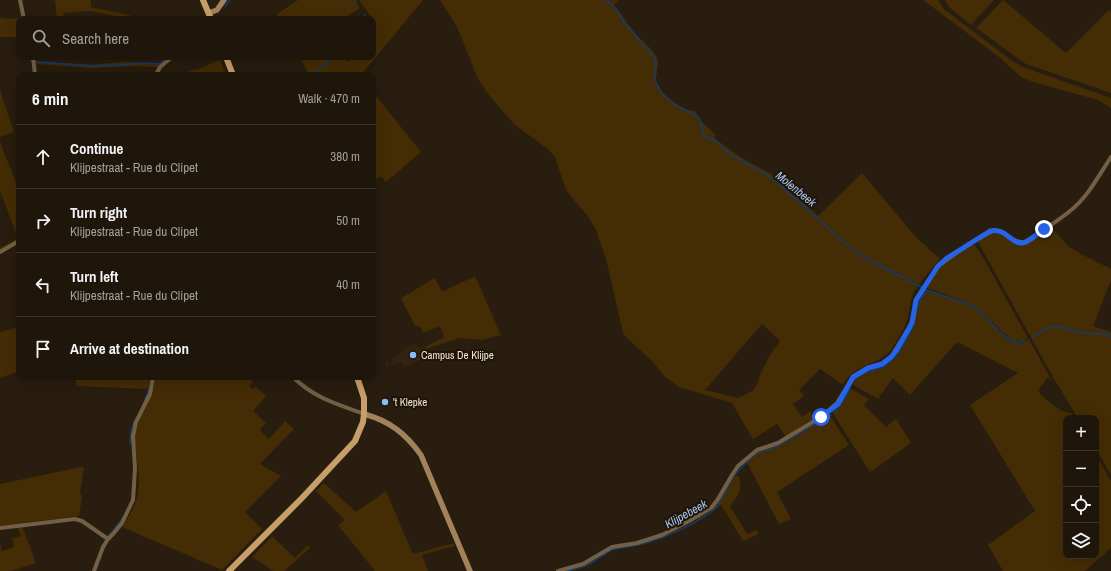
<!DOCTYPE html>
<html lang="en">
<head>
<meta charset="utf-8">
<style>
	:root { --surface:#1e160a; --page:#2b2318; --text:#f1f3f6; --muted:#a19f9c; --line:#3c352b }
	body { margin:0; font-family:"Archivo Narrow",sans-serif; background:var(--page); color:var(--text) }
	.controls { position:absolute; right:12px; bottom:12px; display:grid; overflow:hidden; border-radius:8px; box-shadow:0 4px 16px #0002 }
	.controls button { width:36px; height:36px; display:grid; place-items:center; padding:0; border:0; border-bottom:1px solid var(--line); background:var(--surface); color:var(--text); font:20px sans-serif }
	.stop { position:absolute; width:12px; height:12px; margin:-9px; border:3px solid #2563eb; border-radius:50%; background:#fff }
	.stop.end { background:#2563eb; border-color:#fff; box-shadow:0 1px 4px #0008 }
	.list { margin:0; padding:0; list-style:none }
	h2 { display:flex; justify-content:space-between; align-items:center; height:52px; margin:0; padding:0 16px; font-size:17px }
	h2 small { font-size:13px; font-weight:400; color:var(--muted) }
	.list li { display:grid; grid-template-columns:26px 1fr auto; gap:12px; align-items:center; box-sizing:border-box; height:64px; padding:0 16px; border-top:1px solid var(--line) }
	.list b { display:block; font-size:15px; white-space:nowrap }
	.list p { margin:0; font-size:13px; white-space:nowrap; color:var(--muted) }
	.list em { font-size:13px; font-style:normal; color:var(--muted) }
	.icon { flex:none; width:22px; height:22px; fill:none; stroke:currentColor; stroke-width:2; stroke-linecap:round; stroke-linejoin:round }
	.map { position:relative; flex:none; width:1111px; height:571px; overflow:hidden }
	.search { position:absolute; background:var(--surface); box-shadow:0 4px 16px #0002; left:16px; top:16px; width:360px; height:44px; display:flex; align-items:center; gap:10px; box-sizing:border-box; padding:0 14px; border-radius:8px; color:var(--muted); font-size:15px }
	.panel { position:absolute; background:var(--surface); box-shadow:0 4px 16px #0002; left:16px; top:72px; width:360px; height:308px; border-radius:8px }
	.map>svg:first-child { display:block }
	.built { fill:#34240f }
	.green { fill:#442c05; fill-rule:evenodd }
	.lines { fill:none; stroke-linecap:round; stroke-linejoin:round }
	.stream { stroke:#123c6f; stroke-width:1.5 }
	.street { stroke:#725f46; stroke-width:4 }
	.secondary { stroke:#a1825a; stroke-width:5.5 }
	.primary { stroke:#c69e69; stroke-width:6 }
	.route { stroke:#2563eb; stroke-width:5 }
	.poi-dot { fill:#88bafc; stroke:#1f1405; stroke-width:1.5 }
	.labels { text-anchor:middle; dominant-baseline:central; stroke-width:4; stroke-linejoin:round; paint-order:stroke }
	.poi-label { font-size:11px; fill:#ede5db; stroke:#1f1405; text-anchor:start }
	.water-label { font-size:12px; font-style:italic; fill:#a3c7f6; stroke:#1f1405 }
</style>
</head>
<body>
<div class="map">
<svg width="1111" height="571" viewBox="0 0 1111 571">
	<rect width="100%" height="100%" fill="#281d0e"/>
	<!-- built -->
	<path class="built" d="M414,344H416L419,349L425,347L429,356L403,367L401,362L386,367L385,363L388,361L389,364L393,362L392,359L399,355L405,348Z"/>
	<!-- green -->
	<path class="green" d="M55,0H91V7L129,15L136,19H130L91,11L63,13L64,19H57Z
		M298,0H355L360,8L343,19H280L277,14Z
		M359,0H423L361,75H307L308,73L300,57H345L348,62L355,57H373C373,50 371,41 373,35C374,29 376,26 373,20C370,14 363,7 359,0Z
		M440,0H618L614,5C622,14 628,25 636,34C643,42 652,48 657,58C660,64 656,72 656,79C657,92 683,111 695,111L702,122L716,135L714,138L742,158L768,172L790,189L818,216L862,173L916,237L940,259C931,270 917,284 912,297C909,305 910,315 906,323C903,332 896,342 891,350C877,367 854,363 843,385L820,369L799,390L804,396L793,404L802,417L810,411L814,418L786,437L777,424L753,439L732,403L679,387L665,377L652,361L627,338L623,333L606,259L596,230L587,215L573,199L566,190L555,157L548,149L515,125L488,94L478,79L457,27ZM762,324L780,341C768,355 761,373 754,390L738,398L705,390Z
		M923,0H938L944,9L1011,60L1023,67L1111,98V108L1098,100L1033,82L1021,77L999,57Z
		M945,0H994L971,25L949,7Z
		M1003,0L1066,53L1109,10L1111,12V93L1026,64L976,28Z
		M22,17V19H19V37H0V18L11,19Z
		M220,60L226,75H189L188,72L195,69L196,70Z
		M34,61L90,65L123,62L161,63L158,67L133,66L91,68L38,64L35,66Z
		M0,90L14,132L0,137Z
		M373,92L421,152L386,182L381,176L373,181Z
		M0,142L19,190V240L0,251V248L18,238L0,191Z
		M1051,227L1068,246L1081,254L1111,269V280L1093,326L1111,332V475L1096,449V418H1078L1054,379L978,242L977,241C982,238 987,234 992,232C1005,228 1012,247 1024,243Z
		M972,243L975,245L984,259L1028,338L1019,342L1013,341L973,305L925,287L939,267Z
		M475,276L501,335L482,340L460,338L426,349L425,347L444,337L440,326L423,333C421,328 421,326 415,326L401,298L435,278L442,292Z
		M925,290C942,295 963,299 978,311C988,319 997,330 1007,339C1016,345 1021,345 1029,339L1052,381L1048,377L1038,391C1047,401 1057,411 1071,413L1074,418H1066V556H1096V455L1111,481V548L1085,571H1003L988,545L1035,511L970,405L1018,373L957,342L910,395L893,378L878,399L850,383L855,376L869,369L885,364L891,359L913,325L915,304Z
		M19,327V371L0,378V332Z
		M74,377H151L148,389L77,386Z
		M154,377H248L253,382L249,386L252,389L256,387L266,396L253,411L266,423L260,430L269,439L285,421L294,429L260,464L281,476L245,512L262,529L222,570L122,527C129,516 136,505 138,493C141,473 134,453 135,433Z
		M848,387L869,399L864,405L886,427L896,419L911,443L870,472L832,412L838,405Z
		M829,414L849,445L777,492L791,519L779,524L746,461L759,451L776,445Z
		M81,467L84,468L80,492L82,497L79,516L0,526V484Z
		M734,474L735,476L738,475C744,489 738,496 730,506L747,534L756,530L759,534L743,541L721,505L697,521L696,519L712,509L716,505Z
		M324,483L356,512L386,491L413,554L454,543L455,546L422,555L428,571H375L338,525L345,520L316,491Z
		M22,526L36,563L11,571H0V543L2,551L14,547L12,538L21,536L17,527Z
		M272,536L295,558L308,545L310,548L284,571H273L252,557Z"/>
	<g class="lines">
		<!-- stream -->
		<path class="stream" d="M356,0V1
			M606,0L616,9L624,22L655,58L656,66L655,80L661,93L673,104L684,110L695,115L699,118L704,136L714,140L733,156L765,174L780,185L845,243L862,256L927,290L973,306L1007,338L1016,343H1019L1025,340
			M225,7L230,0
			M362,19L365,15
			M31,57V61
			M37,62L95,66L146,63L159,64L168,57
			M313,75L333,57
			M917,307L927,290
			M1032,337C1037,334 1046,328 1052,327C1062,324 1073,332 1083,333C1092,335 1102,331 1111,337
			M145,399L149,389
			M835,413C838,407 843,401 847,395C850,389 850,383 855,379C864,371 876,371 886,365C897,358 914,330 915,317
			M130,444L131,431L134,422
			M732,478L740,469L754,455L778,446L831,415
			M108,535L111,533L122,519
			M567,571C577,569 585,567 593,562C600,558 605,553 612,550C622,547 632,547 642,544C661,540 704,520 717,507L731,481"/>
		<!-- street -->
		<path class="street" d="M20,0L24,19
			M33,57L35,75
			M156,75L160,67L172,57
			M0,252L19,241
			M293,377C314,398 337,404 364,414
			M0,528L75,519L82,521L108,539
			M94,571L103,547L108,539L114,533L122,523L133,500L135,469L133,436L136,422L150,394L153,377
			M558,571L583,564L612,547L637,543L662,535L689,521L712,507L718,499L732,475L738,466L757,450L778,443L821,417L837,403L853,377L868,368L882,364L891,357L909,328L913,319L916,300L938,266L969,244L994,230C1007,231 1014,246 1027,241C1041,231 1057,222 1070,211C1088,197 1099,175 1111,157"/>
		<!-- secondary -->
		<path class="secondary" d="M209,13L217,10L224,0
			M364,414C390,421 406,434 421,455L470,571"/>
		<!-- primary -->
		<path class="primary" d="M203,0L211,19
			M226,57L233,75
			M229,571L302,498L355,441L363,422L364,414V398L357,377"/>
	</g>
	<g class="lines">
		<!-- route -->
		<path class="route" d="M821,417L838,404L853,377L868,368L882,364L891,357L896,351L912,323L916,300L938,266L947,258L990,231C1006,227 1011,244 1022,243C1030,242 1038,233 1044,229"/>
	</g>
	<!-- markers -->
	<g class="poi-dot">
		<circle cx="413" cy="355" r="4"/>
		<circle cx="385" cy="402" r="4"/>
	</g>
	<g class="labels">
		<!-- poi labels -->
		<g class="poi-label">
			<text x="421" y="355">Campus De Klijpe</text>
			<text x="393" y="402">'t Klepke</text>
		</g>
		<!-- water labels -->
		<g class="water-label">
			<text transform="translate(796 189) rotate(39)">Molenbeek</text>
			<text transform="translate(686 514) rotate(-29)">Klijpebeek</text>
		</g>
	</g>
</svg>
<div class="controls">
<button>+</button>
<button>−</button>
<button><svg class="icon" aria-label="locate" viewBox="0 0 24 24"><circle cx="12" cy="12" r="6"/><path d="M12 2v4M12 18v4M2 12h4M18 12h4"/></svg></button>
<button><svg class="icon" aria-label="layers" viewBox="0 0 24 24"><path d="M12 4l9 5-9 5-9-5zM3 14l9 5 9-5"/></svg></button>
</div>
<div class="stop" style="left:821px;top:417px"></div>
<div class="stop end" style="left:1044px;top:229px"></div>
<div class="search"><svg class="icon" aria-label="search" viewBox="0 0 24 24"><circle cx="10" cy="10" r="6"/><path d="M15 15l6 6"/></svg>Search here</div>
<section class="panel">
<h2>6 min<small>Walk · 470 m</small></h2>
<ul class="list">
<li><svg class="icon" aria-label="ahead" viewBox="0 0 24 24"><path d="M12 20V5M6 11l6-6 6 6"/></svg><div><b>Continue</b><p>Klijpestraat - Rue du Clipet</p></div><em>380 m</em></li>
<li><svg class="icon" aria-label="right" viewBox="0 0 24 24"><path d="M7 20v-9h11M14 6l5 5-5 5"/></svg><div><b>Turn right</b><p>Klijpestraat - Rue du Clipet</p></div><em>50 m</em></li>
<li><svg class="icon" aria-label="left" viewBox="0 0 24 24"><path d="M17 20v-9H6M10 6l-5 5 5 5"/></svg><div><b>Turn left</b><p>Klijpestraat - Rue du Clipet</p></div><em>40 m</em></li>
<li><svg class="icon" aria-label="arrive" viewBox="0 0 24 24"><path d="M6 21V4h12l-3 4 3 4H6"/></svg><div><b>Arrive at destination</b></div></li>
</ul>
</section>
</div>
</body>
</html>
